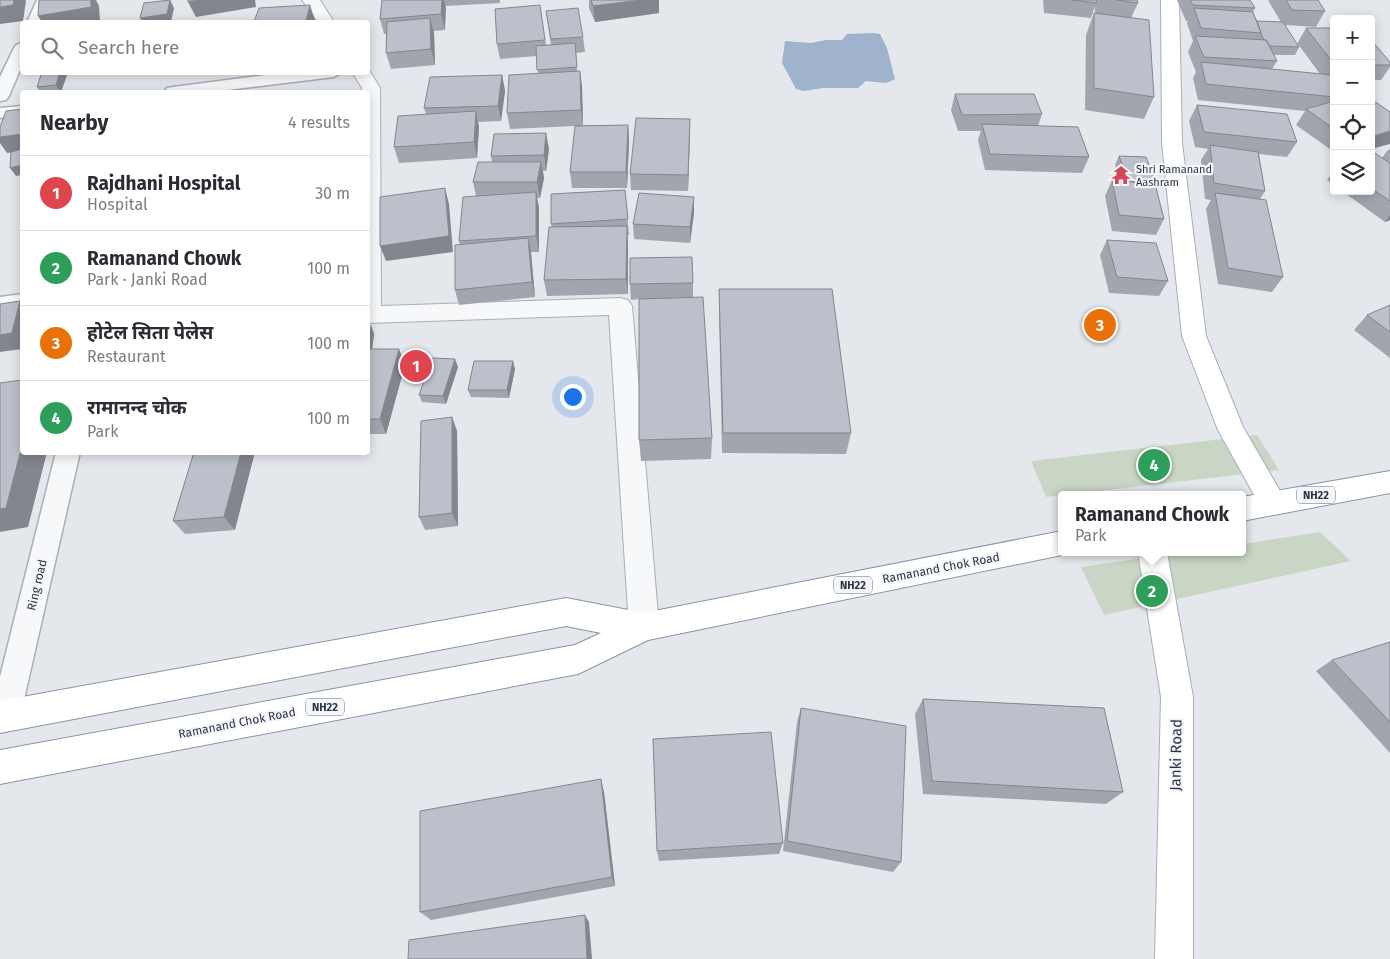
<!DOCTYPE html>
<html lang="en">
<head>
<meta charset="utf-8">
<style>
	:root { --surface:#fff; --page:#f7f7f7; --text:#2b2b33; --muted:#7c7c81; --line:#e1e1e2; --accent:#ea580c }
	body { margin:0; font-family:"Fira Sans","Noto Sans Devanagari",sans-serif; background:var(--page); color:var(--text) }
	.controls { position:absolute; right:15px; top:15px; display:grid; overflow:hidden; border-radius:5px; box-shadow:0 2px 12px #0003 }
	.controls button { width:45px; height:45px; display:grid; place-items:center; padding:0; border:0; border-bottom:1px solid var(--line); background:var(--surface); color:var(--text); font:25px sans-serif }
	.you { position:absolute; left:572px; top:396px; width:18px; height:18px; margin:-12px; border:4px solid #fff; border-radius:50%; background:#1a73e8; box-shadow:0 0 0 8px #1a73e833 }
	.badge { display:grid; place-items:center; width:32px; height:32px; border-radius:50%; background:var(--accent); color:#fff; font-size:16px; font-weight:700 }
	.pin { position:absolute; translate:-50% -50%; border:2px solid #fff; box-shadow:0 1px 5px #0006 }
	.popup { position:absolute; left:1058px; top:491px; width:188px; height:65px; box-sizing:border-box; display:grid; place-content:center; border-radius:5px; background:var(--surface); filter:drop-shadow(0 1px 4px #0005); font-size:16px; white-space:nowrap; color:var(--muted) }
	.popup b { font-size:19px; color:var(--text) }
	.popup::after { content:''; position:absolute; left:50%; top:100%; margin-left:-10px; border:10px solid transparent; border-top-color:var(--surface) }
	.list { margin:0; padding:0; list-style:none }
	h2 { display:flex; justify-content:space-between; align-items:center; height:65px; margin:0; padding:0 20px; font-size:21px }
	h2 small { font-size:16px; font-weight:400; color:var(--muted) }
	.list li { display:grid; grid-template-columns:32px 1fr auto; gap:15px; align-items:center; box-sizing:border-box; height:75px; padding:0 20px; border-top:1px solid var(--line) }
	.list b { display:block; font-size:19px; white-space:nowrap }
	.list p { margin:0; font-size:16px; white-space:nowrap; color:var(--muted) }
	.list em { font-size:16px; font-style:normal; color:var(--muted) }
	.icon { flex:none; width:28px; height:28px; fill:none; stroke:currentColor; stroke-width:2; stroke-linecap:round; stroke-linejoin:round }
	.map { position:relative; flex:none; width:1390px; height:959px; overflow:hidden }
	.search { position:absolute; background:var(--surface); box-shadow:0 2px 12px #0003; left:20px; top:20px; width:350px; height:55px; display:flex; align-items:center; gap:12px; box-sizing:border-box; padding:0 18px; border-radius:5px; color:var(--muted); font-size:19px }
	.panel { position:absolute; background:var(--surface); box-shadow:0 2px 12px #0003; left:20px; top:90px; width:350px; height:365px; border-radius:5px }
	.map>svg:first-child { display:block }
	.green { fill:#c9d6c5 }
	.water { fill:#9fb4cc }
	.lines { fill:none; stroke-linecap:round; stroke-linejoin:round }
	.lane-casing { stroke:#a9aeb7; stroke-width:3 }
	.street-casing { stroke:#a9aeb7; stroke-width:2 }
	.secondary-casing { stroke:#a9aeb7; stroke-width:2 }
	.highway-casing { stroke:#8b94a3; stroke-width:2 }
	.lane { fill:#f7f8fa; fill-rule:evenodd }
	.street { fill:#f7f8fa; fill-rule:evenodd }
	.secondary { fill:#fff; fill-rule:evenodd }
	.highway { fill:#fff; fill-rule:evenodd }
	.wall { fill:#a1a5ae; fill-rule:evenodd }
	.shaded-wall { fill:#83868d }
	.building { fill:#bbc0ca; stroke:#83868d }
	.labels { text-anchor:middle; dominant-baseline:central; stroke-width:4.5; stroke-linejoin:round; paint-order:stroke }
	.far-poi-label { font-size:11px; fill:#2b3445; stroke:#f4f6f9; text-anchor:start }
	.shield { fill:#f4f6f9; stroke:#676e7b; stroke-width:1 }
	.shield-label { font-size:11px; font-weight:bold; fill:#2b3445 }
	.street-label { font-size:12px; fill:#2b3445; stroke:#f4f6f9 }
	.near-street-label { font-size:15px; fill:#2b3445; stroke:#f4f6f9 }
</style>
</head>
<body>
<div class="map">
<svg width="1390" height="959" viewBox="0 0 1390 959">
	<rect width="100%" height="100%" fill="#e4e7ec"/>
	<!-- green -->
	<path class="green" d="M1257,435L1279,470L1046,497L1031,461Z
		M1320,532L1351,561L1104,615L1081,567L1184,552H1242V544Z"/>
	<!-- water -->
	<path class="water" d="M873,33L880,34L887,48L895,79L886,83L866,81L858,88H823L804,91L796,89L782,63L785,41L811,43L826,40H842L847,34Z"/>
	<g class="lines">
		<!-- lane casing -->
		<g class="lane-casing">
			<path id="lane" d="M37,0H53L43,22H27Z
				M22,43V65L9,96L6,100L0,101V77L14,48L16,45Z
				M289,72H342L334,77L211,92H164L167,88L173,87Z
				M22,106V116L0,118V108Z
				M22,294V309L0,313V297Z
				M56,452H80L20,717L15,727L5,731L0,729V677Z"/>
		</g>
		<!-- street casing -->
		<g class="street-casing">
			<path id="street" d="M302,0H320L334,22H318Z
				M368,68L380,88L381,306L620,298L628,300L632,306L659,627L655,637L644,641L633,637L629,627L609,315L368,323V92H361L362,88L352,72H368Z"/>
		</g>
		<!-- secondary casing -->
		<g class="secondary-casing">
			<path id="secondary" d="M1161,0H1179L1182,143L1206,336L1243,427L1287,503L1283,511L1273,515L1263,511L1218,430L1182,336L1162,143Z
				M1138,552H1167L1193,697V959H1155L1161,697Z"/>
		</g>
		<!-- highway casing -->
		<g class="highway-casing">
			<path id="highway" d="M1390,471V493L1242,521V497Z
				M1062,531V552H1071L1062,555L648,640L578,674L0,784V750L575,645L601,633L566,626L0,733V701L566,598L644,613Z"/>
		</g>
		<!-- lane -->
		<use href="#lane" class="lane"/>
		<!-- street -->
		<use href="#street" class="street"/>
		<!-- secondary -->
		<use href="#secondary" class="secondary"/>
		<!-- highway -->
		<use href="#highway" class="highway"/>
	</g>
	<!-- wall -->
	<path class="wall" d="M382,0H500V3L445,6V30L434,31L435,65L391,69L386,53L387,34H384L380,19Z
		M589,0H659V13L595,22L589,8Z
		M1043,0H1137L1138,3L1131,18L1154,97L1144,119L1085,110L1086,35L1094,13H1095V6L1091,18L1044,13Z
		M1177,0H1250L1255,8L1253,12L1257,21L1281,22L1268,0H1318L1325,11L1316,27L1285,25L1297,44L1306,28H1334V152L1296,125L1305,111L1198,100L1193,78L1196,72L1188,52L1193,41L1187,23L1188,21H1186ZM1298,44L1320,74L1272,69L1277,61L1274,55H1295L1299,47Z
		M540,5L546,45H551L546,11L583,37L585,52L576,53L577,71H580L582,87L583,125H628L629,141L627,188H572L570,172L575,126L510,129L507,113L538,73L537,56L500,59L497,44Z
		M315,20V22H318H254Z
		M1371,40L1390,62V67L1381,80H1371Z
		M68,72L61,92H40L37,87Z
		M502,75L505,91L501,121L478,122L479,127L477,158L399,163L394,147L426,114L424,108Z
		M955,94L1042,114L1038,126L1089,157L1082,173L985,170L978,140L981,131H958L951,110Z
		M1197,105L1297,142L1287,157L1259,154L1265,191L1260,199L1283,277L1272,292L1218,284L1206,209L1211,200L1205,199L1201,160L1208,149L1195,147L1189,121Z
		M690,119L688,191L631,190L630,174Z
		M549,149L546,171H543L544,178L540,198H537L539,208V252H531L535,297L459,305L455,290L460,245L459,241L476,196L473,182L492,162L491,156Z
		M1390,149V220L1385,222L1342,191H1371V153L1382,158L1387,151Z
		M1119,156L1157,185L1156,187L1164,219L1156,235L1112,231L1105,196L1112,180L1121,181L1115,165Z
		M1334,170V185L1327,180Z
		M625,190L629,235H627L628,294L547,296L544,280L552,227L551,224Z
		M694,197V213L690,243L634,239L633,224Z
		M1107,240L1168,281L1159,296L1109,293L1100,255Z
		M693,283V298L712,438L711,459L641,461L639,440V299L631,300L630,284Z
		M719,289L851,433L846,454L722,453L719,311Z
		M1390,305V358L1354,330L1367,315Z
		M368,326H371L374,334L372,349L405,365L386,434H368Z
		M458,367L446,404L422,402L419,395Z
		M515,369L509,398L471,397L468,390Z
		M452,417L457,431L458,526L425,530L419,517Z
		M194,452L235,530L185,534L173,521Z
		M1390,642V753L1316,671L1332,660Z
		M923,699L1123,792L1106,804L923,794L915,714Z
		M801,708L901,862L893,872L783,851L797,722Z
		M604,792L615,886L431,920L420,912Z
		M783,843L779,854L659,861L657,851Z"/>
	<!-- shaded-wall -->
	<path class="shaded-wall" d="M14,0H25L26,1L23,21L0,24V7Z
		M91,0H96L99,6L100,22H42L38,16Z
		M170,0L174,8L171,22H143L140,18Z
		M199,0H255L256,7L196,17L188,2Z
		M442,0H444L446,8L445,30L441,14Z
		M642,0H659V13L595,22L593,6Z
		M310,5L315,20V22H306V21Z
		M430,18L434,33L435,65L431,49Z
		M580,71L582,87L583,125L581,110Z
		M60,72H68L61,92H60L56,85Z
		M502,75L505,91L501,121L498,106Z
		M476,111L479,127L477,158L474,142Z
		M690,119V135L688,191V175Z
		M628,125L629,141L627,188L626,172Z
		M1390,131V144L1371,149V137Z
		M546,133L549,149L546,171L544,155Z
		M22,134V151L7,153L0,143V137Z
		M541,162L544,178L540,198L537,182Z
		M22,165V175L16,176L10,168Z
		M445,188L449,204L453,252L386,261L380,246Z
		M536,192L539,208V252L536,236Z
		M694,197V213L690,243V227Z
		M1390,215V220L1385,222Z
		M627,226L628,241V294L626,279Z
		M528,238L531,253L535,297L532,282Z
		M20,301L22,304V349L0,352V335Z
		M371,326L374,334L370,365L368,351Z
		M399,349L405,365L386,434L380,419Z
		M455,359L458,367L446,404L443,396Z
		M513,361L515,369L509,398L507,390Z
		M452,417L457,431L458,526L452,513Z
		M22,446V452H47L28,527L0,532V509Z
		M241,452H255L235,530L224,517Z
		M601,779L604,792L615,886L612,877Z
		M585,915L589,922L592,959H587Z"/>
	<!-- building -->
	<path class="building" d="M0,0H14L13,5L0,7Z
		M39,0H91V7L38,16Z
		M170,0L167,14L140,18L144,3Z
		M188,0H199L188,2Z
		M382,0H442L441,14L380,19Z
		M591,0H642L593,6Z
		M1072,0H1096L1097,3Z
		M1116,0H1137L1138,3Z
		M1190,0H1250L1255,8L1193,5Z
		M1286,0H1318L1325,11L1292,10Z
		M310,5L306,21L278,22H254L259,8Z
		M540,5L545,40L497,44L495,9Z
		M578,8L583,37L551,39L546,11Z
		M1194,8L1253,12L1261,33L1201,28Z
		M1094,13L1149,20L1154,97L1094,88Z
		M430,18L431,49L386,53L387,22Z
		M1257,21L1283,22L1299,47L1270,46L1266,40H1264L1261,34V33Z
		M1306,28H1334V64Z
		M1195,36L1266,40L1277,61L1204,57Z
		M1371,40L1390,62V65H1371Z
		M575,43L577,67L537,70L536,46Z
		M1201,62L1332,75L1334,80V97L1206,84Z
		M580,71L581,110L507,113L509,75Z
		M42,72H60L56,85L37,87Z
		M502,75L498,106L424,108L430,77Z
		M955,94H1034L1042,114L962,115Z
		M1371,99L1390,112V131L1371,137Z
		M1334,101V129L1306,109Z
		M1197,105L1287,114L1297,142L1204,132Z
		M22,109V134L0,137V127L6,111Z
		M476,111L474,142L394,147L398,116Z
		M636,118L690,119L688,175L630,174Z
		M982,124L1078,127L1089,157L990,154Z
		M628,125L626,172H570L575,126Z
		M546,133L544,155L491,156L494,134Z
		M1210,145L1258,152L1265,191L1214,183Z
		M22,149V165L10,168L11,152Z
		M1373,152L1390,163V201L1371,188V153Z
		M1119,156L1146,157L1157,185H1155V184L1128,181Z
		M478,162H541L537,182H473Z
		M1112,180L1155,184L1164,219L1119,215Z
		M445,188L449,236L380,246V197Z
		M625,190L628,219L551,224V194Z
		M536,192V236L459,241L463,197Z
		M639,193L694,197L690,227L633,224Z
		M1215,193L1266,200L1283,277L1228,268Z
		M627,226L626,279L544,280L549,227Z
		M528,238L532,282L455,290V245Z
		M1107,240L1156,243L1168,281L1117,277Z
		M692,257L693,283L630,284V258Z
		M719,289H832L851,433H723Z
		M703,297L712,438L639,440V299Z
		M20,301L12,333L0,335V304Z
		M1390,305V332L1367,315Z
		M368,326H371L368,351Z
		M369,349H399L380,419H368V353Z
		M432,358L455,359L443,396L419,395Z
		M474,361H513L507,390H468Z
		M22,380V446L6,508L0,509V383Z
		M452,417V513L419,517L421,421Z
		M194,452H241L224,517L173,521Z
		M1390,642V722L1332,660Z
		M923,699L1104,708L1123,792L932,781Z
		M801,708L906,726L901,862L787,841Z
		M771,732L783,843L657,851L653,739Z
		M601,779L612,877L420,912V811Z
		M585,915L587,959H408L409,940Z"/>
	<!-- icons -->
	<defs>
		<g id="temple-bare" transform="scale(1.5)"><path d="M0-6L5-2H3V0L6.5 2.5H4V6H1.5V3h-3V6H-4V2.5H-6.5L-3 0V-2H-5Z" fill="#d1495b" stroke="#f4f6f9" stroke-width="2.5" paint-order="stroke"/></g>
	</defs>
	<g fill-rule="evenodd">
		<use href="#temple-bare" x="1121" y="175"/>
	</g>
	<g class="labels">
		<!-- far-poi labels -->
		<g class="far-poi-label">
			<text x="1136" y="169">Shri Ramanand<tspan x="1136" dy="13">Aashram</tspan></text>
		</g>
		<!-- shield labels -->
		<g class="shield">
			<rect x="1297" y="486.5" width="38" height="17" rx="4"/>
			<rect x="834" y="576.5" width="38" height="17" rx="4"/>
			<rect x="306" y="698.5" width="38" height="17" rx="4"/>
		</g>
		<g class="shield-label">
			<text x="1316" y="495">NH22</text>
			<text x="853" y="585">NH22</text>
			<text x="325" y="707">NH22</text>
		</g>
		<!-- street labels -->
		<g class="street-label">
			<text transform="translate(941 568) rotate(-11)">Ramanand Chok Road</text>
			<text transform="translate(37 585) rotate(-77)">Ring road</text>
			<text transform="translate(237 723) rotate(-11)">Ramanand Chok Road</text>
		</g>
		<!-- near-street labels -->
		<g class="near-street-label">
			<text transform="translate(1176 755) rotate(-89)">Janki Road</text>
		</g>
	</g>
</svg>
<div class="controls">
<button>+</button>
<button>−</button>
<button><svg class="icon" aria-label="locate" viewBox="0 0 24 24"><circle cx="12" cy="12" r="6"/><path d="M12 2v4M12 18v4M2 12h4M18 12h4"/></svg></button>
<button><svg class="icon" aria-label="layers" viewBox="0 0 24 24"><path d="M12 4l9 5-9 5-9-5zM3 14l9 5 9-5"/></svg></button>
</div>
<div class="you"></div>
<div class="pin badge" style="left:416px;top:366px;background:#e0444e">1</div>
<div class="pin badge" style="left:1152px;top:591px;background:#2e9e5b">2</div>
<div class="popup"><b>Ramanand Chowk</b>Park</div>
<div class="pin badge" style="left:1100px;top:325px;background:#e8710a">3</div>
<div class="pin badge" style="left:1154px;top:465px;background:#2e9e5b">4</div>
<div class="search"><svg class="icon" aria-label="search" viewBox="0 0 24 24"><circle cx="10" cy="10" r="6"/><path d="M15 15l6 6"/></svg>Search here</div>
<section class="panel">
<h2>Nearby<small>4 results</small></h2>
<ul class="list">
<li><span class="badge" style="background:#e0444e">1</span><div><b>Rajdhani Hospital</b><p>Hospital</p></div><em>30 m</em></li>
<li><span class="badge" style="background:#2e9e5b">2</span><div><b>Ramanand Chowk</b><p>Park · Janki Road</p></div><em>100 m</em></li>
<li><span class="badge" style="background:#e8710a">3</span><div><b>होटेल सिता पेलेस</b><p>Restaurant</p></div><em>100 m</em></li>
<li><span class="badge" style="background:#2e9e5b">4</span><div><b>रामानन्द चोक</b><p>Park</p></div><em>100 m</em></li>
</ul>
</section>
</div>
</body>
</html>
